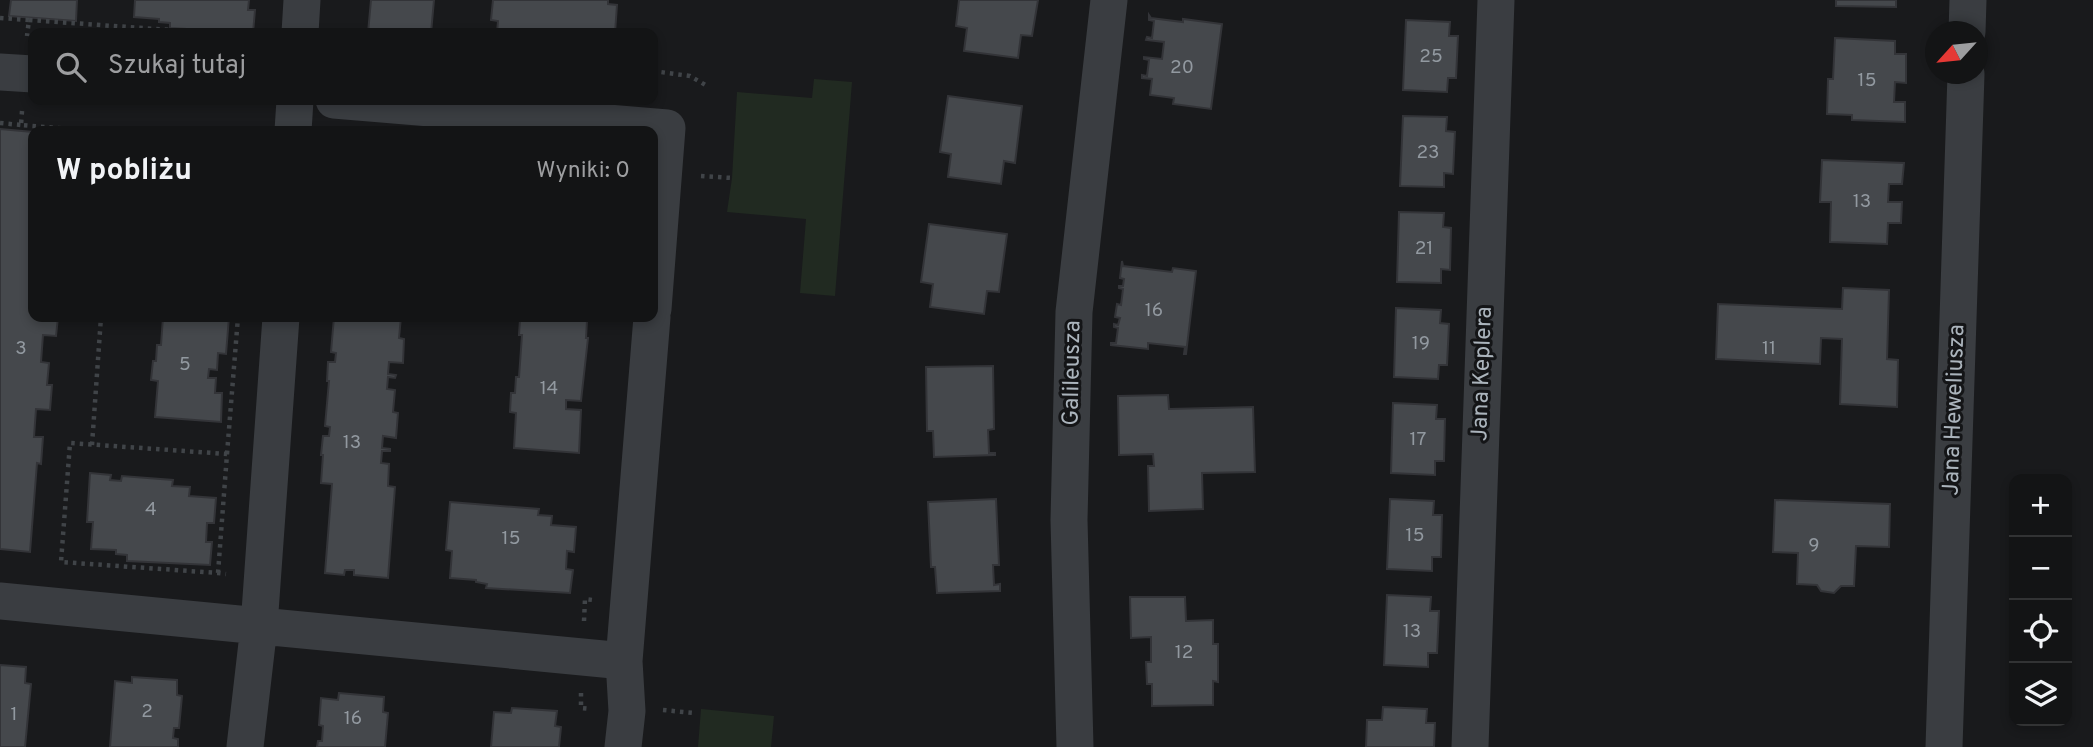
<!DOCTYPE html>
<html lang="pl">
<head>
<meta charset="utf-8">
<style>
	:root { --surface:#131415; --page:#1c1d1e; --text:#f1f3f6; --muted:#9d9ea0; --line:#323334 }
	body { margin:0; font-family:Overpass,sans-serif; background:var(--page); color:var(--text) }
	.controls { position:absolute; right:21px; bottom:21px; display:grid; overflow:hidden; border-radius:14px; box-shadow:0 4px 10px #0003 }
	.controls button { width:63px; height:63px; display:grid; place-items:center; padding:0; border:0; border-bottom:2px solid var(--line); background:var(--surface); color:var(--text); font:35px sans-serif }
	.compass { position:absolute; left:1925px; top:21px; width:63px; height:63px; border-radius:50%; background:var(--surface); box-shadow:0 4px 10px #0003; rotate:243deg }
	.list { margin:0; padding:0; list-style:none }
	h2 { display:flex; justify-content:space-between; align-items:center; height:91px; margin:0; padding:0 28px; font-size:30px }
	h2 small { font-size:23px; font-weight:400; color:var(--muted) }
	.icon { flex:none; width:38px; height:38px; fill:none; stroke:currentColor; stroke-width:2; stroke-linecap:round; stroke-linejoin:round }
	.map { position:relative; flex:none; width:2093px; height:747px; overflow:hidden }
	.search { position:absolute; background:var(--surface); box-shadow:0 4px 10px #0003; left:28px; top:28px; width:630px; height:77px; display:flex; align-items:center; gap:18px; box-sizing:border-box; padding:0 24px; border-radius:14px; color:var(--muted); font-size:26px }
	.panel { position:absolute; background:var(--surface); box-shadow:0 4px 10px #0003; left:28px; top:126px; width:630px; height:196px; border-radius:14px }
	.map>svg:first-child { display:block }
	.green { fill:#212a21 }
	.building { fill:#45484c; stroke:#333438; stroke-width:2 }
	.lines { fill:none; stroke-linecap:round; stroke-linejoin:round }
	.path { stroke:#404448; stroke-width:4.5; stroke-dasharray:3.5 5; stroke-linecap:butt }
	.minor { stroke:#3a3d41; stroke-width:37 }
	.labels { text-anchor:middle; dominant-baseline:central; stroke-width:6; stroke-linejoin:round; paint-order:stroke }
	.number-label { font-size:19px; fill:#9299a0 }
	.street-label { font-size:23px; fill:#abb4bc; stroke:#141517 }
</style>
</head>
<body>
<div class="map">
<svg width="2093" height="747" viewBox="0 0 2093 747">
	<rect width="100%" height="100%" fill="#191a1c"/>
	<!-- green -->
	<path class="green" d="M814,79L852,82L835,296L800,293L806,219L727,212L732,178L737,92L812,98Z
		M701,709L774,716L771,747H698Z"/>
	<!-- building -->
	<path class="building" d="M11,0H77L76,21L9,16Z
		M135,0H249L248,10H255L253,33L170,28V23L159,22V19L134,17Z
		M371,0H434L431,33H368Z
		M493,0H608V4L617,5L615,33H497L498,21L491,20Z
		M959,0H1038L1032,36L1021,35L1018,58L964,51L967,28L956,26Z
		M1836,0H1896V7L1836,6Z
		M1149,15L1151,18L1183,22V19L1222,24L1211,109L1173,104L1174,98L1150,95L1152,79L1142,78V75L1147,76L1149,60L1144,59V57L1162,59L1164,42L1146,40L1147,37L1152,38L1154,21L1149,20Z
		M1406,20L1450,22L1449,36H1458L1456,78H1448L1447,92L1403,90Z
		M1835,38L1895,41V54H1906V83L1895,82L1894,102H1905V122L1852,120V115L1827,114L1828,79H1833Z
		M948,96L1022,106L1015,163L1004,161L1001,184L948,177L951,154L940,152Z
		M1403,116L1447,117L1446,131L1455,132L1453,174L1444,173V187L1400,186Z
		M0,129L33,132V317H58L56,336L43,335L41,362L49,363L47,385H52L50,410L36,409L34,437H43L41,464L37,463L30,552L0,549Z
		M1822,160L1904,163L1902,184H1889L1888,202H1902L1901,223H1888L1887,244L1830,242L1831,202H1820Z
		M1399,212L1444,213L1443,227L1451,228L1450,270L1441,269V283L1397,282Z
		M929,224L1007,234L999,292L987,291L984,314L930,307L933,284L921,282Z
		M1122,261L1123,266L1172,272L1173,268L1196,271L1186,354H1184L1185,347L1148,343V349L1111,345V343H1116L1118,328L1114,327V324L1118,325L1120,318L1115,317L1117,304L1121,305L1123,289L1119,288V286H1123L1124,279L1120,278Z
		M1843,288L1889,290L1887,359L1898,360L1897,407L1840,404L1842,339L1821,338L1820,364L1716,359L1718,304L1842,309Z
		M1396,308L1441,310L1440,323L1449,324L1447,365H1439L1438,379L1394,377Z
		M163,317H229L226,354L218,353L217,370L209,369L208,378H216L215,393H222L221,422L155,417L158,381L151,380L153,361H156L157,345H161Z
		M334,317H401L399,338L404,339L403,363L389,362L388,374L396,375L395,378L388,377L387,389L395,390L393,412L398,413L396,438L383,436L382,448L390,449V451H382L381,463L389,464L388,486L395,487L388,578L354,575V570H345L344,575L325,573L332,484L321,483L323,455H321L323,436H329L330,427L325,426L329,381H327L328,362H335L336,353L331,352Z
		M517,317H573V320L587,321L586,338H588L581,401L566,400V409L581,410L579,453L514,448L516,413L510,412L511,393H515L516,377H519L522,335H519L520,319H517Z
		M993,366L994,429L988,430L989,453H995V455L934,457L933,431H927L926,367Z
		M1168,395L1169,409L1253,407L1255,472L1202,473L1203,509L1149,511L1148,466H1154L1153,454L1119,455L1118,396Z
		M1393,403L1437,405L1436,419H1445L1444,461H1435V475L1391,473Z
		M90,473L111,475L110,480L121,481L122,476L173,480L172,486L190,487L189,496L216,498L214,523H207L206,542H212L210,565L127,561V555L116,554V550L91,549L93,522H87Z
		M996,499L999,565H993L994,585L1000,584V591L937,593L935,567H931L928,502Z
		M1390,499L1434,501L1433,515H1442L1441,557H1432V571L1387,569Z
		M1775,500L1890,504L1889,547L1856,546L1854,586H1841L1834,593L1821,591L1817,585L1797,584L1798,553L1773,552Z
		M450,502L539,509L538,515L552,516L551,525L576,527L574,552L567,551L566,569L573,570L570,593L486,588L487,584L476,582V580L450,578L452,551L446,550Z
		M1387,595L1431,597L1430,611H1439L1437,653H1428V667L1384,665Z
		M1130,597H1185L1186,621L1213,620V644H1218V682L1213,681V705L1152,706V684H1147L1146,662H1151V637L1131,638Z
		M0,665L26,667L25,683L31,684L25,747H0Z
		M132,677L177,680V695L182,696L179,728H174L173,738L178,739V747H110L115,681L132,683Z
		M339,693L384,697L383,712L388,713L385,747H317L318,741H322L323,726L319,725L321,698L338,700Z
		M1383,707L1427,709L1426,723H1435L1434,747H1366L1367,720H1382Z
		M512,708L557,711L555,726L561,727L559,747H491L494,712L511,713Z"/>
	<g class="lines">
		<!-- path -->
		<path class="path" d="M0,18L29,20L27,36
			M29,20L213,33
			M653,71L690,76L709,87
			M22,111L21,125L93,131
			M0,123L21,125
			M701,176L732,178
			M92,445L101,317
			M227,454L238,317
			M218,573L227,454L70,443L61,562L218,573L226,574
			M584,621L585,599L593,600
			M581,693V708L591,709
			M663,710L694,713"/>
		<!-- minor -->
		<path class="minor" d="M1967,32L1968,0
			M300,33L302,0
			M0,72L33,74
			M334,100L667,128L653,309
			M293,131L295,100
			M0,601L624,661
			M245,747L259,626L281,317
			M623,747L627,711L624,661L652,317
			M1075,747L1069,520L1074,312L1109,0
			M1470,747L1496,0
			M1944,747L1966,74"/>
	</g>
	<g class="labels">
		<!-- number labels -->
		<g class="number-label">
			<text x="1431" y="57">25</text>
			<text x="1182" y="68">20</text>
			<text x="1867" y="81">15</text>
			<text x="1428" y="153">23</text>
			<text x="1862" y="202">13</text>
			<text x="1424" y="249">21</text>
			<text x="1154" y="311">16</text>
			<text x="1421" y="344">19</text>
			<text x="21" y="349">3</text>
			<text x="1769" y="349">11</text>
			<text x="185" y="365">5</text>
			<text x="549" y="389">14</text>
			<text x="1418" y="440">17</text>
			<text x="352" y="443">13</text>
			<text x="151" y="510">4</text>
			<text x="1415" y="536">15</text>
			<text x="511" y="539">15</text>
			<text x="1814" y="546">9</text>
			<text x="1412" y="632">13</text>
			<text x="1184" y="653">12</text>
			<text x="147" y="712">2</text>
			<text x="14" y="715">1</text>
			<text x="353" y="719">16</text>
		</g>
		<!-- street labels -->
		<g class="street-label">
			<text transform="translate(1073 373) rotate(-89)">Galileusza</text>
			<text transform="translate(1483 374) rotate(-88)">Jana Keplera</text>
			<text transform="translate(1955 410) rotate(-88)">Jana Heweliusza</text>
		</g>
	</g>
</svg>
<div class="controls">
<button>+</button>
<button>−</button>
<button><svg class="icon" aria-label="locate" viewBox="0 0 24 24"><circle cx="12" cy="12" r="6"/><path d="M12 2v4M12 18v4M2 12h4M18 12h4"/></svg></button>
<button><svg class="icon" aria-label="layers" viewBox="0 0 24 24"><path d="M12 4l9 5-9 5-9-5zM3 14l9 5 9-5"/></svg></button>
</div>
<svg class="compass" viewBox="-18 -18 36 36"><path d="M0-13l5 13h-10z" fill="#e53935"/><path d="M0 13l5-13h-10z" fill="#9d9ea0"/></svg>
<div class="search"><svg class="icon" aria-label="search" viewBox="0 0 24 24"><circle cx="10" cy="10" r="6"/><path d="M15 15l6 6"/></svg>Szukaj tutaj</div>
<section class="panel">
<h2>W pobliżu<small>Wyniki: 0</small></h2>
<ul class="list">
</ul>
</section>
</div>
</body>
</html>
